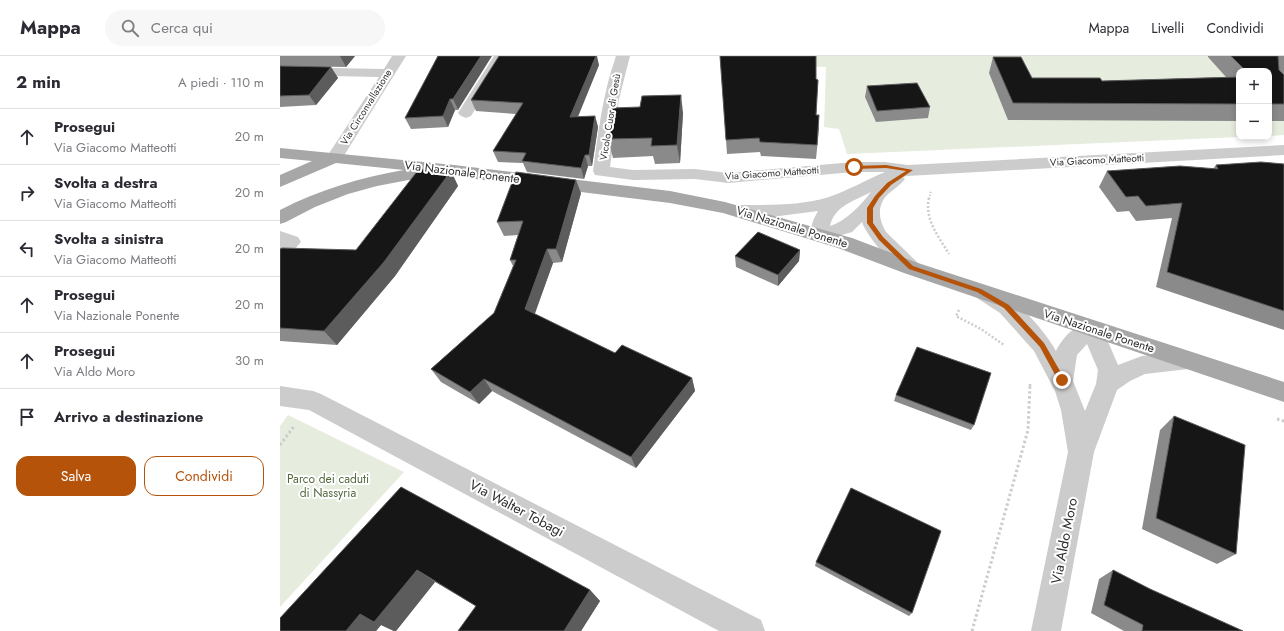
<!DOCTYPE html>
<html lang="it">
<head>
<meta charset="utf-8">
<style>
	:root { --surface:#fff; --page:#f7f7f7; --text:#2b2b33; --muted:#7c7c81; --line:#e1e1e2; --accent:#b45309 }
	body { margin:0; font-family:Jost,sans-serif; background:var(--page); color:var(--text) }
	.controls { position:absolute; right:12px; top:12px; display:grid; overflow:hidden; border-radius:8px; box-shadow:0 2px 6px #0003 }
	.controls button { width:36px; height:36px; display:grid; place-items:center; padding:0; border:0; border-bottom:1px solid var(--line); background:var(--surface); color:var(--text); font:20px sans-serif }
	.stop { position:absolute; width:12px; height:12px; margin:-9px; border:3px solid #b45309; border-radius:50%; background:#fff }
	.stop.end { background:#b45309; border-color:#fff; box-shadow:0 1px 4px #0008 }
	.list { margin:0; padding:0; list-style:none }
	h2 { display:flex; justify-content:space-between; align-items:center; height:52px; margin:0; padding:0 16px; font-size:17px }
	h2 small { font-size:13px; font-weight:400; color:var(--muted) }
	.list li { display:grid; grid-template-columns:26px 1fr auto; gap:12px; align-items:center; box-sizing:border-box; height:56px; padding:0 16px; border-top:1px solid var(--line) }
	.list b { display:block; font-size:15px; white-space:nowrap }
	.list p { margin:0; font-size:13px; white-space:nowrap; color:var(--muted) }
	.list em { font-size:13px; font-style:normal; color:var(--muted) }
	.actions { display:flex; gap:8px; padding:12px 16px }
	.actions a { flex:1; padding:9px 0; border:1px solid var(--accent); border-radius:12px; text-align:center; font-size:14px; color:var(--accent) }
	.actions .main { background:var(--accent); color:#fff }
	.icon { flex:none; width:22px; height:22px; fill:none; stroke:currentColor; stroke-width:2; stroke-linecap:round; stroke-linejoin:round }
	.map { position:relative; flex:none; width:1004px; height:575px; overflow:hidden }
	header { display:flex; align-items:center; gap:24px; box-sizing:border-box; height:56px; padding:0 20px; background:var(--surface); border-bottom:1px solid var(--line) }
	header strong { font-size:19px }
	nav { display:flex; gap:22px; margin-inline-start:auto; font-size:14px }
	.search { width:280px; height:36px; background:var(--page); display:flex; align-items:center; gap:10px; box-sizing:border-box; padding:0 14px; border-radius:22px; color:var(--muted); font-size:15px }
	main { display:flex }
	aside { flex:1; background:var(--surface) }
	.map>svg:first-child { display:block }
	.green { fill:#e6ecde }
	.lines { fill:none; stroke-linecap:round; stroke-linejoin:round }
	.path-far2 { stroke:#ccc; stroke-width:2; stroke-dasharray:1.5 1.5; stroke-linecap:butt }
	.path-far1 { stroke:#ccc; stroke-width:2.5; stroke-dasharray:2 2; stroke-linecap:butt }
	.path { stroke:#ccc; stroke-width:3; stroke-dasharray:2.5 2.5; stroke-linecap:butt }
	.minor { fill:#ccc; fill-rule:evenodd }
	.major { fill:#a7a7a7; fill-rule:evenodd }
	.wall { fill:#8a8a8a }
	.shaded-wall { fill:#5c5c5c }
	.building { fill:#161616; stroke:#5c5c5c }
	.route { fill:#b45309 }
	.labels { text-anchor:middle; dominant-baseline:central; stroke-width:4; stroke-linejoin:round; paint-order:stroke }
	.far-street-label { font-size:10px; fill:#2f2f2f; stroke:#fff }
	.street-label { font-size:12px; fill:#2f2f2f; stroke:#fff }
	.park-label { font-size:12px; fill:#55693e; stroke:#fff }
	.near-street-label { font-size:14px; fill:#2f2f2f; stroke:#fff }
</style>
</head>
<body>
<header>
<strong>Mappa</strong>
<div class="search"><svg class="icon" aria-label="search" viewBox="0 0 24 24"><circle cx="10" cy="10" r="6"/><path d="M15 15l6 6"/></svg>Cerca qui</div>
<nav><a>Mappa</a><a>Livelli</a><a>Condividi</a></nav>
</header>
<main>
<aside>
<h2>2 min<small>A piedi · 110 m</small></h2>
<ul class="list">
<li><svg class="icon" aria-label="ahead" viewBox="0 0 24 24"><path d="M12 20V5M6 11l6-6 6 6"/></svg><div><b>Prosegui</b><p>Via Giacomo Matteotti</p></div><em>20 m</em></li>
<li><svg class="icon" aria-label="right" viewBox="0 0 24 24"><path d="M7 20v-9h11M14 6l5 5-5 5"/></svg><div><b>Svolta a destra</b><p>Via Giacomo Matteotti</p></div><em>20 m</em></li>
<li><svg class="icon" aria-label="left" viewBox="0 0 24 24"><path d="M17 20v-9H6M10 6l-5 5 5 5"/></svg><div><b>Svolta a sinistra</b><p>Via Giacomo Matteotti</p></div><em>20 m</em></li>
<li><svg class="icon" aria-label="ahead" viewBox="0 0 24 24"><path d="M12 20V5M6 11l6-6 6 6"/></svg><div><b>Prosegui</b><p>Via Nazionale Ponente</p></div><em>20 m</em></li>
<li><svg class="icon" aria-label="ahead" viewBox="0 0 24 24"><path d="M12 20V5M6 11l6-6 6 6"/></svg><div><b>Prosegui</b><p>Via Aldo Moro</p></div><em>30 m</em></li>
<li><svg class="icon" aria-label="arrive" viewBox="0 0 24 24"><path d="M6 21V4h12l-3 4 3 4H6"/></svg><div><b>Arrivo a destinazione</b></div></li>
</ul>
<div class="actions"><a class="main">Salva</a><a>Condividi</a></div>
</aside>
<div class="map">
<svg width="1004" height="575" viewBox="0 0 1004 575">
	<rect width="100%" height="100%" fill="#fff"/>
	<!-- green -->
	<path class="green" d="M494,0H958L959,81L567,98L559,73L544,71L546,11L495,9Z
		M989,33L1004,49V79L989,80Z
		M8,359L124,416L0,551V370Z"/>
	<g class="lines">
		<!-- path-far2 -->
		<path class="path-far2" d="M649,143L651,135"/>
		<!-- path-far1 -->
		<path class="path-far1" d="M649,142C644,163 659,181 669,198
			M679,254L676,260L701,273L724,289
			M750,330V326"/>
		<!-- path -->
		<path class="path" d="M997,363L1004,365
			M0,389L15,369
			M692,575L748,374L750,329"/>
		<!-- minor -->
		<path class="minor" d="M112,0H126L60,106L54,107L48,106L46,102L99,21L0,19V11L104,13Z
			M214,0H228L191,60L186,62L181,60L178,57Z
			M336,0H350L339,43L330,111L353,114L415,113L448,117L574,106H605L628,109L1004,89V99L627,120L623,121L625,123C620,129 614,133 608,138C597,149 598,163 606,176L638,207L641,212L638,217C633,218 630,219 626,217C614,213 586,179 582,166L572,176L541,185L534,183C528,174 533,164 538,155L499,160L457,161L451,159L448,155L451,151L457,149C487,149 520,150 549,141C569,134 586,124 605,116H574L448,127L415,123L353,124L315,119L313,115C318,76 323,37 336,0ZM591,136C581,149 566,165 550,170C554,150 576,144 591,136Z
			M0,175L18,181L21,186L7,202L0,204Z
			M704,229C732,238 762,270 776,295C784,279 802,261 820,267L838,309L862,300L908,295L916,298L919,304L916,310L908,313L865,318L850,325L837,334L814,396L781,575H751L788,396L781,354L775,335L754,295L720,257L697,242L694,237L697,232ZM807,288L818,314L816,328L805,355L793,325L797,299Z
			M0,330L33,335L41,338L481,564L485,575H439L29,354L0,350Z"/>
		<!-- major -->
		<path class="major" d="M0,92L174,109L390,135L445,146L572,182L638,207L1004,326V346L624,217L558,192L443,157L390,147L140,116L141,118L139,122L97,130L68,138L35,151L6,166L0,168V154C39,134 81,121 124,114L56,107L0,131V119L32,105L0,102Z"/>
	</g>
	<!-- wall -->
	<path class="wall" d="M0,0H75L66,11L0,10Z
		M158,0L178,54H175L168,71L131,73L125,62Z
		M440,0L536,23L538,24L536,59L539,73L536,103L481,100L480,96L447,98Z
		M928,0H1004V65H989V15H959V65L728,64L709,17L713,1L752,22L822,25L946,21L928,1Z
		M319,9L298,61L315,60L318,71L312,110H308L304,123L247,116L243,107L218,106L213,95L236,58L196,55L191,44Z
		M0,10L51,11L58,22L36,49L0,51Z
		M587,30L650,51L648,62L596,66L585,41Z
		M403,57L400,107L375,108L373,100L333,102L328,83Z
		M1004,108V274L876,231L892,162L856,165L849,155L837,156L819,131L827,115L933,113L936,109Z
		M171,115L178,130L115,220L57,289L0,285V193L76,194Z
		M301,137L282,206L273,207L254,258L335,297L412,322L415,335L356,412L212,335L199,348L161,326L151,313L214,257L233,210L230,204L238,179L224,180L217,166Z
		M520,194L519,205L498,230L456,211L455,200Z
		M616,339L694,369L691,374L614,345Z
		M894,360L956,498L937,508L862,473L880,374Z
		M121,431L310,534L320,545L301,575H178L196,550L155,526L116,575H114L101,569L96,575H0Z
		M536,506L632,557L629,560L535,510Z
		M833,514L870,533L963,575H844L811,557L819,523Z"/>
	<!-- shaded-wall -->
	<path class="shaded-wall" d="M60,0H75L66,11Z
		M201,0H212L178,54L173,43Z
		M316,0H317L319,9L293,72L290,61Z
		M51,11L58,22L36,49L29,39Z
		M401,39L403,57L400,107L397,89Z
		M170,43L175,54L168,71L163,60Z
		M315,60L318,71L312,110L309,99Z
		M305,99L308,110L304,123L301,112Z
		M171,115L178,130L115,220L57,289L44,275Z
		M296,124L301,137L282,206L276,193Z
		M267,193L273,207L252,266L245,253Z
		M520,194L519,205L498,230V219Z
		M412,322L415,335L356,412L351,401Z
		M204,323L212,335L199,348L190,336Z
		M137,514L155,526L116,575H114L101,569L96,575H66L80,558Z
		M310,534L320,545L301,575H284Z"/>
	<!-- building -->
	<path class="building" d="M158,0H201L173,43H170L163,60L125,62Z
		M219,0H316L290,61L315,60L309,99H305L301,112L242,105L246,97L213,95L243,47L191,44Z
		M440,0H536V23L538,24L536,59H539L537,89L480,86L479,82L446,84Z
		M951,0H998L999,14L1004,19V48H989V15H966Z
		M713,1H741L752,22H820L822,25L959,21V48L733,47Z
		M0,10L51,11L29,39L0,40Z
		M637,27L650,51L597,55L587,30Z
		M401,39L397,89L371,90L372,82L328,83L332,52L360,51L362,40Z
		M981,106L1004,108V255L887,216L902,147L866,150L858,140L846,141L827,115L900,110L938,113L936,109Z
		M139,113L171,115L104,206L44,275L0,272V193L2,192L76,194Z
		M236,116L296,124L276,193H267L245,253L335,297L342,289L412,322L351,401L204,323L190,336L151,313L214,257L236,204H230L243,165L217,166Z
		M478,176L520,194L498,219L455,200Z
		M637,291L711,317L694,369L616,339Z
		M894,360L965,389L956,498L876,462Z
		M121,431L310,534L284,575H178L196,550L137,514L94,566L80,558L66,575H0V562Z
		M571,432L661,475L632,557L536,506Z
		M833,514L870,533L963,575H862L863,569L824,549Z"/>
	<!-- route -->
	<path class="route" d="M606,109L633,114L611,129L599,142L593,152V167L603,181L633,210L701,233L729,249L764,287L784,322V326H779L760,291L724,252L697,236L629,213L599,184L587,167V152L595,140L607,127L626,115L606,112L574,113L571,111L574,110Z"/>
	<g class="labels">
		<!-- far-street labels -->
		<g class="far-street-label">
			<text transform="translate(86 51) rotate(-58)">Via Circonvallazione</text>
			<text transform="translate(330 61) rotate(-81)">Vicolo Cuor di Gesù</text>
			<text transform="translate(817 104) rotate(-3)">Via Giacomo Matteotti</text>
			<text transform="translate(492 117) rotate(-4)">Via Giacomo Matteotti</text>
		</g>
		<!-- street labels -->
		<g class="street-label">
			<text transform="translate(182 116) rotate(7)">Via Nazionale Ponente</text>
			<text transform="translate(512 171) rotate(17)">Via Nazionale Ponente</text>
			<text transform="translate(819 275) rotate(18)">Via Nazionale Ponente</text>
		</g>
		<!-- park labels -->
		<g class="park-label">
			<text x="48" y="423">Parco dei caduti<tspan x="48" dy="14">di Nassyria</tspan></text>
		</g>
		<!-- near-street labels -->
		<g class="near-street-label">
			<text transform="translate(237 452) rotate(28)">Via Walter Tobagi</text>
			<text transform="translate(784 485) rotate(-79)">Via Aldo Moro</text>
		</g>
	</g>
</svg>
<div class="controls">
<button>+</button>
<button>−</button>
</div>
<div class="stop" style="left:574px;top:111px"></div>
<div class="stop end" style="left:782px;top:324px"></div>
</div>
</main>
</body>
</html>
